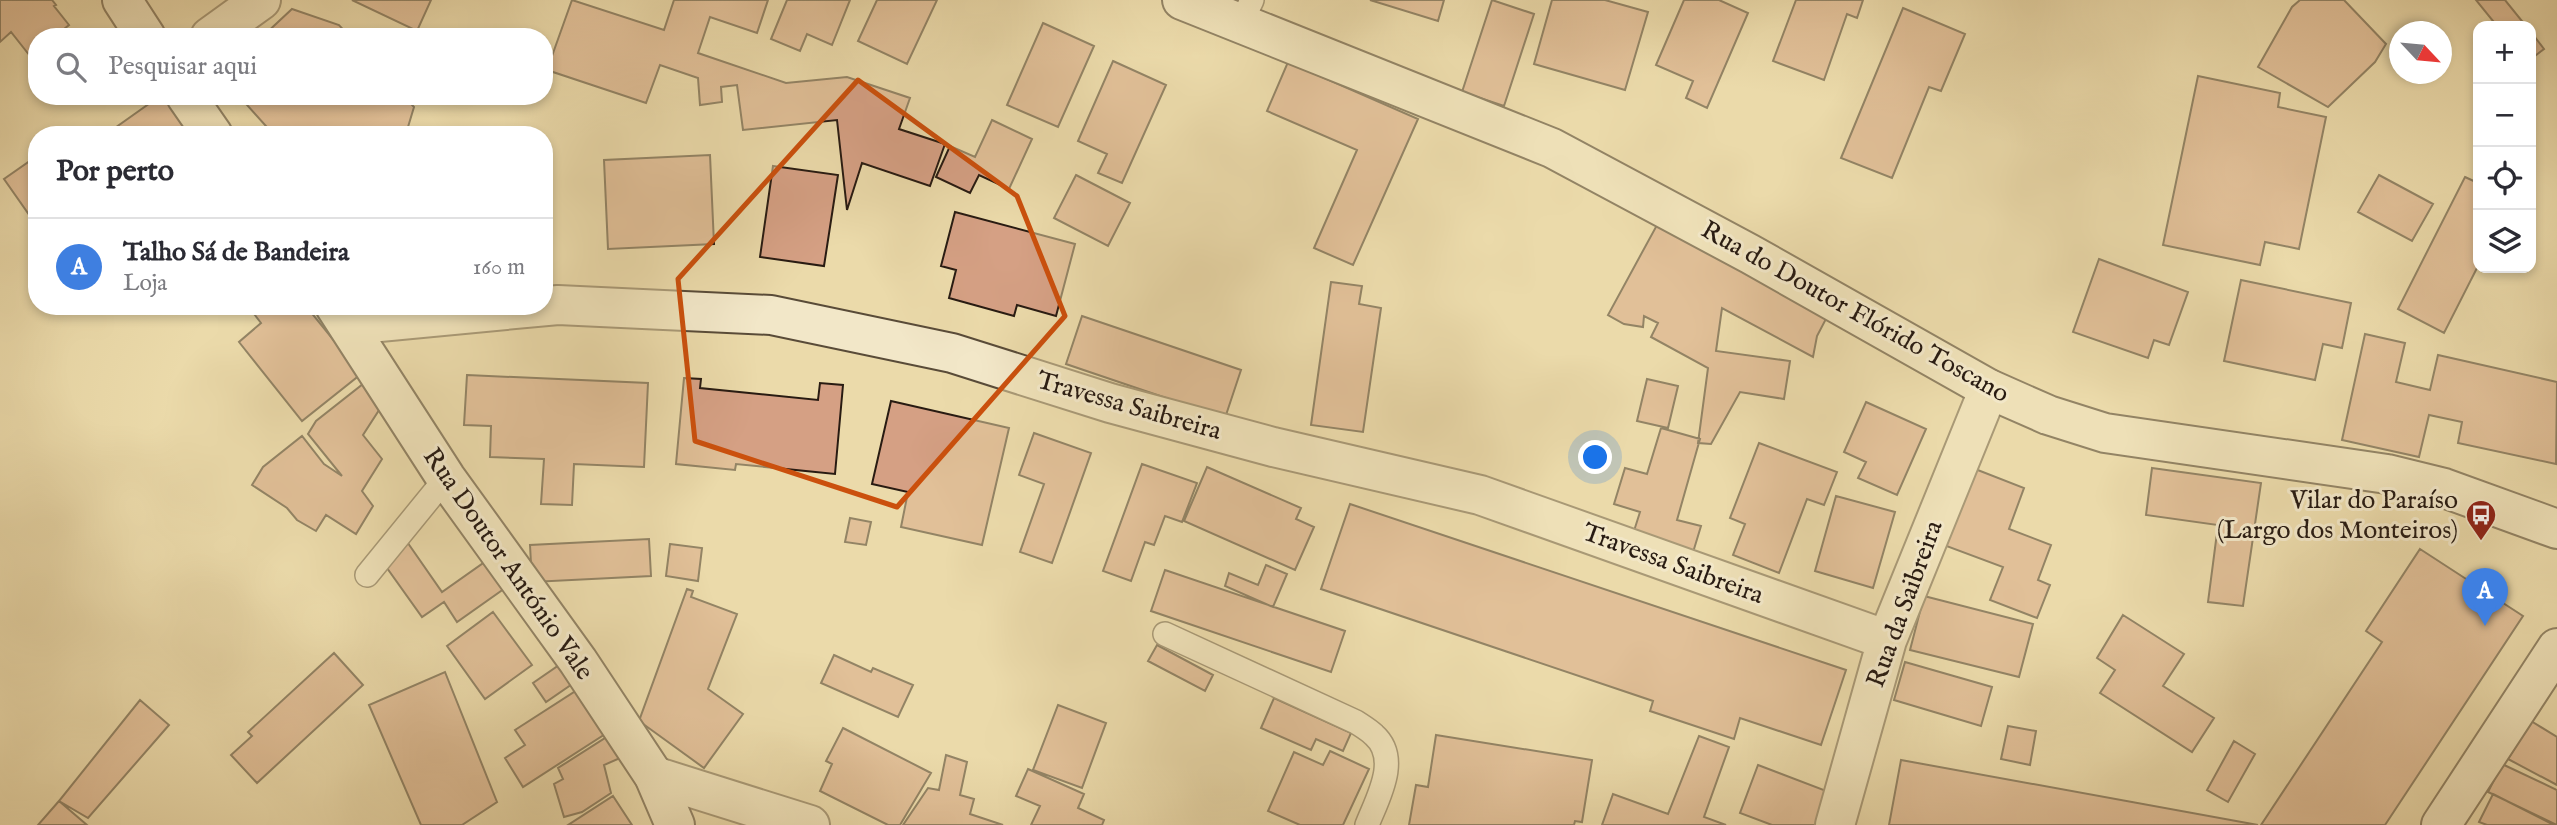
<!DOCTYPE html>
<html lang="pt">
<head>
<meta charset="utf-8">
<style>
	:root { --surface:#fff; --page:#f2f2f3; --text:#2b2b33; --muted:#7c7c81; --line:#e1e1e2; --accent:#db2777 }
	body { margin:0; font-family:"IM FELL English",serif; background:var(--page); color:var(--text) }
	.controls { position:absolute; right:21px; top:21px; display:grid; overflow:hidden; border-radius:14px; box-shadow:0 4px 10px #0003 }
	.controls button { width:63px; height:63px; display:grid; place-items:center; padding:0; border:0; border-bottom:2px solid var(--line); background:var(--surface); color:var(--text); font:35px sans-serif }
	.compass { position:absolute; left:2389px; top:21px; width:63px; height:63px; border-radius:50%; background:var(--surface); box-shadow:0 4px 10px #0003; rotate:116deg }
	.you { position:absolute; left:1596px; top:458px; width:24px; height:24px; margin:-18px; border:5px solid #fff; border-radius:50%; background:#1a73e8; box-shadow:0 0 0 10px #1a73e833 }
	.badge { display:grid; place-items:center; width:46px; height:46px; border-radius:50%; background:var(--accent); color:#fff; font-size:23px; font-weight:700 }
	.pin { position:absolute; translate:-50% -58px; filter:drop-shadow(0 2px 4px #0008) }
	.pin::after { content:''; position:absolute; top:37px; width:24px; height:21px; background:inherit; clip-path:polygon(0 0,100% 0,50% 100%) }
	.list { margin:0; padding:0; list-style:none }
	h2 { display:flex; justify-content:space-between; align-items:center; height:91px; margin:0; padding:0 28px; font-size:30px }
	h2 small { font-size:23px; font-weight:400; color:var(--muted) }
	.list li { display:grid; grid-template-columns:46px 1fr auto; gap:21px; align-items:center; box-sizing:border-box; height:98px; padding:0 28px; border-top:2px solid var(--line) }
	.list b { display:block; font-size:26px; white-space:nowrap }
	.list p { margin:0; font-size:23px; white-space:nowrap; color:var(--muted) }
	.list em { font-size:23px; font-style:normal; color:var(--muted) }
	.icon { flex:none; width:38px; height:38px; fill:none; stroke:currentColor; stroke-width:2; stroke-linecap:round; stroke-linejoin:round }
	.map { position:relative; flex:none; width:2557px; height:825px; overflow:hidden }
	.search { position:absolute; background:var(--surface); box-shadow:0 4px 10px #0003; left:28px; top:28px; width:525px; height:77px; display:flex; align-items:center; gap:18px; box-sizing:border-box; padding:0 24px; border-radius:28px; color:var(--muted); font-size:26px }
	.panel { position:absolute; background:var(--surface); box-shadow:0 4px 10px #0003; left:28px; top:126px; width:525px; height:189px; border-radius:28px }
	.map>svg:first-child { display:block }
	.building { fill:#d5a084; stroke:#281b12; stroke-width:2 }
	.lines { fill:none; stroke-linecap:round; stroke-linejoin:round }
	.lane-casing { stroke:#594b38; stroke-width:26 }
	.street-casing { stroke:#594b38; stroke-width:42 }
	.secondary-casing { stroke:#281b12; stroke-width:42 }
	.lane { stroke:#f2e7c8; stroke-width:23 }
	.street { stroke:#f2e7c8; stroke-width:38 }
	.secondary { stroke:#f2e7c8; stroke-width:38 }
	.marked { fill:none; stroke:#cb500d; stroke-width:5; stroke-linejoin:round }
	.labels { text-anchor:middle; dominant-baseline:central; stroke-width:6; stroke-linejoin:round; paint-order:stroke }
	.street-label { font-size:26px; fill:#281b12; stroke:#f2e7c8 }
	.poi-label { font-size:26px; fill:#281b12; stroke:#f2e7c8; text-anchor:end }
</style>
</head>
<body>
<div class="map">
<svg width="2557" height="825" viewBox="0 0 2557 825">
	<rect width="100%" height="100%" fill="#ebdaaa"/>
	<filter id="stains"><feTurbulence type="fractalNoise" baseFrequency=".00286" numOctaves="4"/><feColorMatrix values="0 0 0 0 .2 0 0 0 0 .09 0 0 0 0 .02 0 0 0 .5 -.17"/></filter>
	<radialGradient id="worn" r=".72"><stop offset=".6" stop-color="#630" stop-opacity="0"/><stop offset="1" stop-color="#630" stop-opacity=".3"/></radialGradient>
	<!-- building -->
	<path class="building" d="M0,0H52L56,5L54,6L69,25L54,37H37V51L30,56L11,32L0,42Z
		M352,0H431L417,31Z
		M572,0L664,30L674,0H768L757,33L710,17L698,53L786,83L847,77L910,98L899,129L945,144L930,186L862,163L847,210L837,120L743,130L737,85L721,87L722,102L700,105L698,78L660,65L646,103L547,70Z
		M787,0H850L832,45L807,34L800,51L771,39Z
		M877,0H937L907,64L858,41Z
		M1370,0H1444L1438,21Z
		M1492,0L1534,14L1504,106L1462,92Z
		M1552,0H1605L1648,12L1625,90L1534,64Z
		M1684,0H1719L1748,13L1707,108L1686,98L1693,81L1656,65Z
		M1796,0H1863L1857,18L1847,14L1824,80L1773,61Z
		M2300,0H2344L2386,44L2375,62L2328,107L2258,67L2292,7Z
		M2476,0H2505L2526,26H2497Z
		M1903,8L1965,34L1941,91L1929,87L1892,178L1841,158Z
		M292,9L339,25L350,37H262Z
		M1043,23L1094,46L1058,127L1007,105Z
		M2531,32L2544,49L2531,59Z
		M1113,61L1166,85L1122,183L1098,173L1107,154L1078,141Z
		M1288,62L1418,119L1353,265L1314,248L1357,150L1267,111Z
		M2198,76L2280,93L2278,107L2326,117L2299,249L2265,242L2260,265L2163,245Z
		M160,96H168L195,135H105Z
		M239,96H404L414,107L408,127L414,135H274Z
		M992,120L1032,139L1009,189L979,175L970,193L936,177L950,146L975,157Z
		M710,155L714,244L608,249L604,160Z
		M37,156V226L4,179Z
		M773,166L838,175L824,266L760,257Z
		M1076,175L1130,203L1108,246L1054,218Z
		M2379,175L2433,204L2412,241L2358,212Z
		M2465,177L2478,183V266L2444,333L2398,309Z
		M955,212L1075,244L1056,316L1017,305L1014,316L949,298L956,270L941,266Z
		M1657,225L1827,317L1817,336L1813,357L1722,308L1716,351L1790,361L1784,399L1740,392L1711,444L1698,443L1708,368L1651,337L1658,323L1644,316L1643,327L1624,324L1608,315Z
		M2099,259L2188,292L2169,345L2154,340L2148,358L2073,332Z
		M2241,280L2351,303L2342,348L2323,344L2315,380L2224,361Z
		M1331,282L1362,286L1359,304L1381,308L1363,432L1311,425Z
		M248,306H306L361,374L302,421L239,342L261,323Z
		M1082,316L1241,370L1225,418L1066,364Z
		M2365,334L2405,343L2396,382L2430,390L2438,355L2557,382L2556,464L2458,443L2462,422L2429,415L2419,457L2342,440Z
		M467,375L648,383L644,467L574,464L572,505L541,504L544,459L490,457L491,426L464,425Z
		M684,378L701,379L700,388L818,400L820,383L843,385L835,474L736,464L735,470L676,464Z
		M1647,379L1678,386L1668,428L1637,421Z
		M363,384L381,407L363,435L382,459L362,491L373,506L356,534L326,515L316,531L297,520L287,508L252,485L263,467L302,436L324,464L342,476L308,434L316,421Z
		M891,401L1009,428L982,545L901,527L908,492L872,484Z
		M1866,402L1926,429L1897,495L1858,478L1866,462L1844,452Z
		M1661,428L1700,439L1677,520L1701,526L1691,559L1627,553L1640,512L1614,504L1625,468L1647,474Z
		M1034,433L1091,453L1052,563L1020,552L1044,484L1019,475Z
		M1759,443L1837,472L1824,505L1807,499L1779,573L1733,555L1745,524L1730,518Z
		M1142,464L1197,483L1182,522L1165,516L1154,545L1145,542L1131,581L1103,571Z
		M1207,467L1301,508L1296,519L1314,527L1295,570L1184,521Z
		M1970,467L2024,488L2009,529L2051,545L2038,580L2050,585L2037,618L1990,600L2003,567L1941,544Z
		M2152,468L2261,483L2243,606L2208,602L2218,525L2146,515Z
		M1836,496L1895,512L1873,588L1815,571Z
		M1350,504L1846,670L1821,745L1740,718L1734,739L1650,711L1653,701L1321,589Z
		M850,518L871,522L866,545L845,542Z
		M403,536L442,592L489,559L508,586L457,622L444,602L422,617L377,554Z
		M649,539L651,576L532,582L530,545Z
		M670,544L702,548L698,581L666,576Z
		M2420,549L2523,616L2385,825H2261L2382,642L2366,631Z
		M1266,565L1287,574L1273,607L1225,586L1229,573L1258,585Z
		M1165,570L1345,631L1331,672L1151,611Z
		M687,589L693,591L691,597L737,614L708,689L743,714L704,768L639,721Z
		M1924,596L2033,624L2019,677L1910,650Z
		M493,612L532,665L485,699L447,646Z
		M2123,615L2184,654L2163,686L2214,718L2192,752L2100,693L2115,670L2097,658Z
		M1157,645L1213,675L1205,691L1148,661Z
		M334,653L363,685L257,783L231,755L252,736L248,732Z
		M834,655L871,672L873,668L913,685L898,717L821,683Z
		M565,661L578,680L546,702L533,683Z
		M1905,662L1992,687L1981,726L1894,700Z
		M445,672L497,802L462,825H421L369,705Z
		M585,685L613,729L523,787L505,758L525,745L515,730Z
		M1274,698L1351,733L1343,751L1316,739L1311,750L1261,728Z
		M140,700L169,725L88,818L59,801Z
		M1058,705L1106,723L1082,788L1033,770Z
		M2531,721L2557,737V785L2508,759Z
		M2008,726L2036,731L2030,765L2001,759Z
		M843,728L931,773L900,825H888L820,791L832,764L826,761Z
		M613,733L627,755L604,765L611,793L582,812L564,817L554,784L563,779L558,768Z
		M1436,735L1592,760L1582,822L1575,821L1574,825H1409L1416,785L1428,787Z
		M1699,736L1729,747L1704,817L1726,825H1602L1613,794L1668,814Z
		M2234,741L2255,754L2228,802L2207,790Z
		M1330,751L1369,769L1343,825H1300L1268,811L1294,752L1323,765Z
		M946,755L967,762L960,795L974,799L970,814L1003,825H903L928,788L939,790Z
		M1901,760L2258,825H1889Z
		M2502,764L2557,790V825L2488,792Z
		M1758,765L1829,792L1816,825H1772L1740,813Z
		M1028,769L1084,794L1078,808L1104,820L1102,825H1031L1040,806L1016,796Z
		M2493,794L2554,825H2487L2479,822Z
		M613,796L632,825H568Z
		M59,801L87,825H38Z"/>
	<g class="lines">
		<!-- lane casing -->
		<g class="lane-casing">
			<path id="lane" d="M1240,25L1252,0
				M367,575L446,478
				M1165,634L1356,722C1362,726 1369,730 1374,735C1401,759 1377,799 1367,825"/>
		</g>
		<!-- street casing -->
		<g class="street-casing">
			<path id="street" d="M210,37L261,0
				M348,325L558,305L771,315L952,353L1110,403L1273,447L1480,495L1887,640
				M654,776L810,825
				M1835,825L1887,640L1989,389"/>
		</g>
		<!-- secondary casing -->
		<g class="secondary-casing">
			<path id="secondary" d="M122,0L146,37
				M1182,0L1552,148L1750,254L1989,389L2048,415L2105,433L2387,474L2444,488L2557,529
				M186,96L213,135
				M335,306L446,478L578,661L654,776L675,825
				M2441,825L2557,648"/>
		</g>
		<!-- lane -->
		<use href="#lane" class="lane"/>
		<!-- street -->
		<use href="#street" class="street"/>
		<!-- secondary -->
		<use href="#secondary" class="secondary"/>
	</g>
	<!-- marked area -->
	<path d="M0 0H2557V825H0ZM858,80L1017,196L1065,316L897,507L695,441L678,279Z" fill="#ebdaaa" fill-opacity=".55" fill-rule="evenodd"/>
	<path class="marked" d="M858,80L1017,196L1065,316L897,507L695,441L678,279Z"/>
	<!-- icons -->
	<defs>
		<g id="bus-pin" transform="scale(1.575)"><path d="M0 17L-7.5 6A9.5 9.5 0 1 1 7.5 6Z" fill="#8f2418" stroke="#f2e7c8"/><path d="M-5-6H5V4H4V6H2V4H-2V6H-4V4H-5ZM-3.5-4V0h7V-4ZM-3.5 1.2v1.5H-2V1.2ZM2 1.2v1.5H3.5V1.2Z" fill="#fff"/></g>
	</defs>
	<g fill-rule="evenodd">
		<use href="#bus-pin" x="2481" y="515"/>
	</g>
	<g class="labels">
		<!-- street labels -->
		<g class="street-label">
			<text transform="translate(1855 312) rotate(29)">Rua do Doutor Flórido Toscano</text>
			<text transform="translate(1129 406) rotate(16)">Travessa Saibreira</text>
			<text transform="translate(508 564) rotate(55)">Rua Doutor António Vale</text>
			<text transform="translate(1673 564) rotate(20)">Travessa Saibreira</text>
			<text transform="translate(1905 604) rotate(-70)">Rua da Saibreira</text>
		</g>
		<!-- poi labels -->
		<g class="poi-label">
			<text x="2458" y="500">Vilar do Paraíso<tspan x="2458" dy="30">(Largo dos Monteiros)</tspan></text>
		</g>
	</g>
	<rect width="100%" height="100%" filter="url(#stains)"/>
	<rect width="100%" height="100%" fill="url(#worn)"/>
</svg>
<div class="controls">
<button>+</button>
<button>−</button>
<button><svg class="icon" aria-label="locate" viewBox="0 0 24 24"><circle cx="12" cy="12" r="6"/><path d="M12 2v4M12 18v4M2 12h4M18 12h4"/></svg></button>
<button><svg class="icon" aria-label="layers" viewBox="0 0 24 24"><path d="M12 4l9 5-9 5-9-5zM3 14l9 5 9-5"/></svg></button>
</div>
<svg class="compass" viewBox="-18 -18 36 36"><path d="M0-13l5 13h-10z" fill="#e53935"/><path d="M0 13l5-13h-10z" fill="#7c7c81"/></svg>
<div class="you"></div>
<div class="pin badge" style="left:2485px;top:626px;background:#3f7fe0">A</div>
<div class="search"><svg class="icon" aria-label="search" viewBox="0 0 24 24"><circle cx="10" cy="10" r="6"/><path d="M15 15l6 6"/></svg>Pesquisar aqui</div>
<section class="panel">
<h2>Por perto<small></small></h2>
<ul class="list">
<li><span class="badge" style="background:#3f7fe0">A</span><div><b>Talho Sá de Bandeira</b><p>Loja</p></div><em>160 m</em></li>
</ul>
</section>
</div>
</body>
</html>
